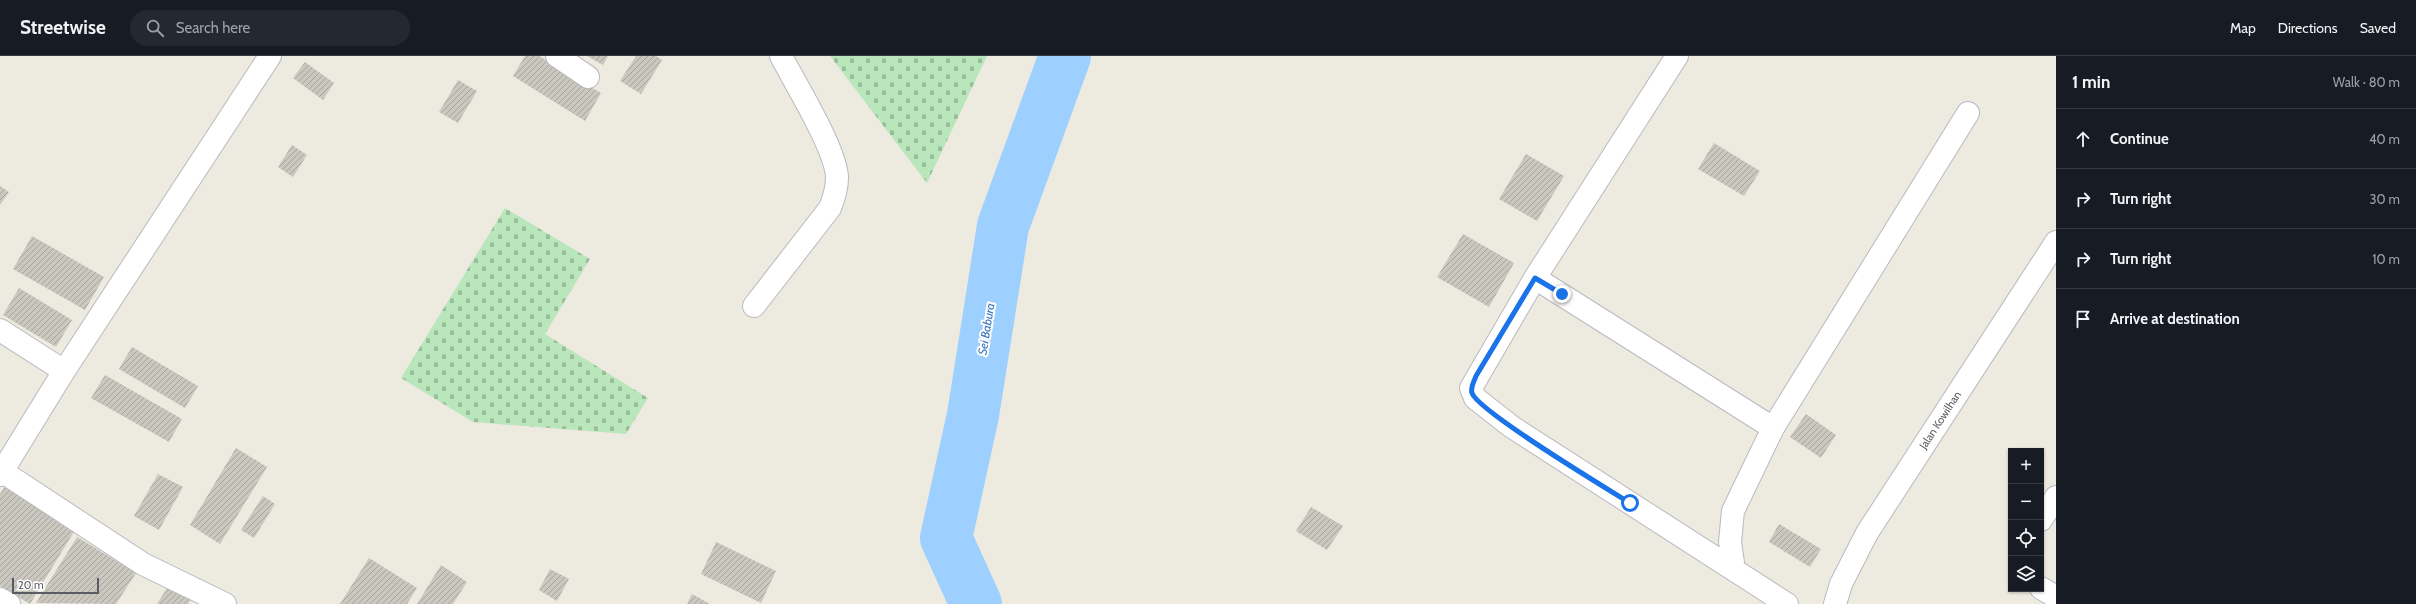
<!DOCTYPE html>
<html lang="en">
<head>
<meta charset="utf-8">
<style>
	:root { --surface:#171b24; --page:#242831; --text:#f1f3f6; --muted:#9ea1a6; --line:#363941 }
	body { margin:0; font-family:Cabin,sans-serif; background:var(--page); color:var(--text) }
	.controls { position:absolute; right:12px; bottom:12px; display:grid; overflow:hidden; border-radius:0px; box-shadow:0 1px 3px #0004 }
	.controls button { width:36px; height:36px; display:grid; place-items:center; padding:0; border:0; border-bottom:1px solid var(--line); background:var(--surface); color:var(--text); font:20px sans-serif }
	.scale { position:absolute; left:12px; bottom:10px; width:87px; box-sizing:border-box; padding-left:4px; border:2px solid #595c62; border-top:0; font-size:11px; line-height:14px; white-space:nowrap; color:#595c62; -webkit-text-stroke:3px #fff; paint-order:stroke }
	.stop { position:absolute; width:12px; height:12px; margin:-9px; border:3px solid #1a73e8; border-radius:50%; background:#fff }
	.stop.end { background:#1a73e8; border-color:#fff; box-shadow:0 1px 4px #0008 }
	.list { margin:0; padding:0; list-style:none }
	h2 { display:flex; justify-content:space-between; align-items:center; height:52px; margin:0; padding:0 16px; font-size:17px }
	h2 small { font-size:13px; font-weight:400; color:var(--muted) }
	.list li { display:grid; grid-template-columns:26px 1fr auto; gap:12px; align-items:center; box-sizing:border-box; height:60px; padding:0 16px; border-top:1px solid var(--line) }
	.list b { display:block; font-size:15px; white-space:nowrap }
	.list em { font-size:13px; font-style:normal; color:var(--muted) }
	.icon { flex:none; width:22px; height:22px; fill:none; stroke:currentColor; stroke-width:2; stroke-linecap:round; stroke-linejoin:round }
	.map { position:relative; flex:none; width:2056px; height:548px; overflow:hidden }
	header { display:flex; align-items:center; gap:24px; box-sizing:border-box; height:56px; padding:0 20px; background:var(--surface); border-bottom:1px solid var(--line) }
	header strong { font-size:19px }
	nav { display:flex; gap:22px; margin-inline-start:auto; font-size:14px }
	.search { width:280px; height:36px; background:var(--page); display:flex; align-items:center; gap:10px; box-sizing:border-box; padding:0 14px; border-radius:22px; color:var(--muted); font-size:15px }
	main { display:flex }
	aside { flex:1; background:var(--surface) }
	.map>svg:first-child { display:block }
	.cemetery { fill:url(#cemetery-stones) }
	.lines { fill:none; stroke-linecap:round; stroke-linejoin:round }
	.river { stroke:#9dd0ff; stroke-width:52 }
	.building { fill:url(#building-hatch) }
	.minor-casing { stroke:#b8bac0; stroke-width:24 }
	.minor { stroke:#fff; stroke-width:22 }
	.route { stroke:#1a73e8; stroke-width:5 }
	.labels { text-anchor:middle; dominant-baseline:central; stroke-width:4; stroke-linejoin:round; paint-order:stroke }
	.street-label { font-size:11px; fill:#595c62; stroke:#fff }
	.water-label { font-size:12px; font-style:italic; fill:#3875bf; stroke:#fff }
</style>
</head>
<body>
<header>
<strong>Streetwise</strong>
<div class="search"><svg class="icon" aria-label="search" viewBox="0 0 24 24"><circle cx="10" cy="10" r="6"/><path d="M15 15l6 6"/></svg>Search here</div>
<nav><a>Map</a><a>Directions</a><a>Saved</a></nav>
</header>
<main>
<div class="map">
<svg width="2056" height="548" viewBox="0 0 2056 548">
	<defs>
		<pattern id="cemetery-stones" width="16" height="16" patternUnits="userSpaceOnUse"><rect width="16" height="16" fill="#bae6bc"/><path d="M2 7V4a2 2 0 0 1 4 0v3zM10 15v-3a2 2 0 0 1 4 0v3z" fill="#9abe9c"/></pattern>
		<pattern id="building-hatch" width="6" height="6" patternUnits="userSpaceOnUse"><rect width="6" height="6" fill="#cac7bf"/><path d="M-1 1l2-2M0 6l6-6M5 7l2-2" fill="none" stroke="#a7a59f"/></pattern>
	</defs>
	<rect width="100%" height="100%" fill="#edeae0"/>
	<!-- cemetery -->
	<path class="cemetery" d="M830,0H987L927,127Z
		M505,152L590,203L545,278L648,342L626,378L473,366L401,322Z"/>
	<g class="lines">
		<!-- river -->
		<path class="river" d="M976,548L946,482L973,359L1003,170L1065,0"/>
	</g>
	<!-- building -->
	<path class="building" d="M525,0H539L601,37L585,65L513,20Z
		M587,0H608L603,9Z
		M636,0H656L662,4L641,38L620,25Z
		M305,6L334,27L323,44L293,22Z
		M458,24L477,35L458,67L439,56Z
		M1714,87L1760,115L1744,140L1698,113Z
		M292,89L307,99L293,121L278,111Z
		M1526,98L1564,120L1537,165L1499,143Z
		M0,130L9,136L0,149Z
		M1463,178L1514,207L1489,251L1437,221Z
		M32,180L104,221L85,254L13,213Z
		M19,232L72,264L56,291L3,259Z
		M132,291L198,330L185,352L119,313Z
		M105,319L182,363L169,386L91,342Z
		M1806,358L1836,379L1821,402L1790,381Z
		M236,392L267,411L220,488L190,469Z
		M158,418L183,431L159,474L134,460Z
		M4,431L75,474L30,548L0,530V438Z
		M263,440L275,448L254,482L241,474Z
		M1311,451L1343,470L1327,494L1296,475Z
		M1779,468L1821,493L1810,511L1769,486Z
		M77,481L136,517L116,548L36,547Z
		M716,486L776,515L761,547L701,518Z
		M369,502L417,532L407,548H340Z
		M441,509L467,526L453,548H417Z
		M550,513L569,523L557,545L539,534Z
		M169,529L191,543L188,548H157Z
		M692,538L710,548H687Z"/>
	<g class="lines">
		<!-- minor casing -->
		<g class="minor-casing">
			<path id="minor" d="M557,0L588,21
				M1535,222L1677,0
				M754,250L830,152C834,142 837,133 837,122C837,95 795,27 781,0
				M0,274L64,315
				M1773,372L1535,222L1471,332L1475,342L1512,371L1787,548
				M0,414L143,508L225,548
				M0,419L64,315L270,0
				M2041,464L2056,441
				M1734,514L1730,486L1733,455L1773,372L1968,57
				M2041,532L2056,541
				M0,543L9,548
				M1835,548L1841,528L1867,477L2056,186"/>
		</g>
		<!-- minor -->
		<use href="#minor" class="minor"/>
	</g>
	<g class="lines">
		<!-- route -->
		<path class="route" d="M1562,238L1535,222L1476,320C1474,326 1470,331 1472,337C1478,355 1606,432 1630,447"/>
	</g>
	<g class="labels">
		<!-- street labels -->
		<g class="street-label">
			<text transform="translate(1940 364) rotate(-57)">Jalan Kowilhan</text>
		</g>
		<!-- water labels -->
		<g class="water-label">
			<text transform="translate(986 273) rotate(-81)">Sei Babura</text>
		</g>
	</g>
</svg>
<div class="controls">
<button>+</button>
<button>−</button>
<button><svg class="icon" aria-label="locate" viewBox="0 0 24 24"><circle cx="12" cy="12" r="6"/><path d="M12 2v4M12 18v4M2 12h4M18 12h4"/></svg></button>
<button><svg class="icon" aria-label="layers" viewBox="0 0 24 24"><path d="M12 4l9 5-9 5-9-5zM3 14l9 5 9-5"/></svg></button>
</div>
<div class="scale">20 m</div>
<div class="stop" style="left:1630px;top:447px"></div>
<div class="stop end" style="left:1562px;top:238px"></div>
</div>
<aside>
<h2>1 min<small>Walk · 80 m</small></h2>
<ul class="list">
<li><svg class="icon" aria-label="ahead" viewBox="0 0 24 24"><path d="M12 20V5M6 11l6-6 6 6"/></svg><div><b>Continue</b></div><em>40 m</em></li>
<li><svg class="icon" aria-label="right" viewBox="0 0 24 24"><path d="M7 20v-9h11M14 6l5 5-5 5"/></svg><div><b>Turn right</b></div><em>30 m</em></li>
<li><svg class="icon" aria-label="right" viewBox="0 0 24 24"><path d="M7 20v-9h11M14 6l5 5-5 5"/></svg><div><b>Turn right</b></div><em>10 m</em></li>
<li><svg class="icon" aria-label="arrive" viewBox="0 0 24 24"><path d="M6 21V4h12l-3 4 3 4H6"/></svg><div><b>Arrive at destination</b></div></li>
</ul>
</aside>
</main>
</body>
</html>
